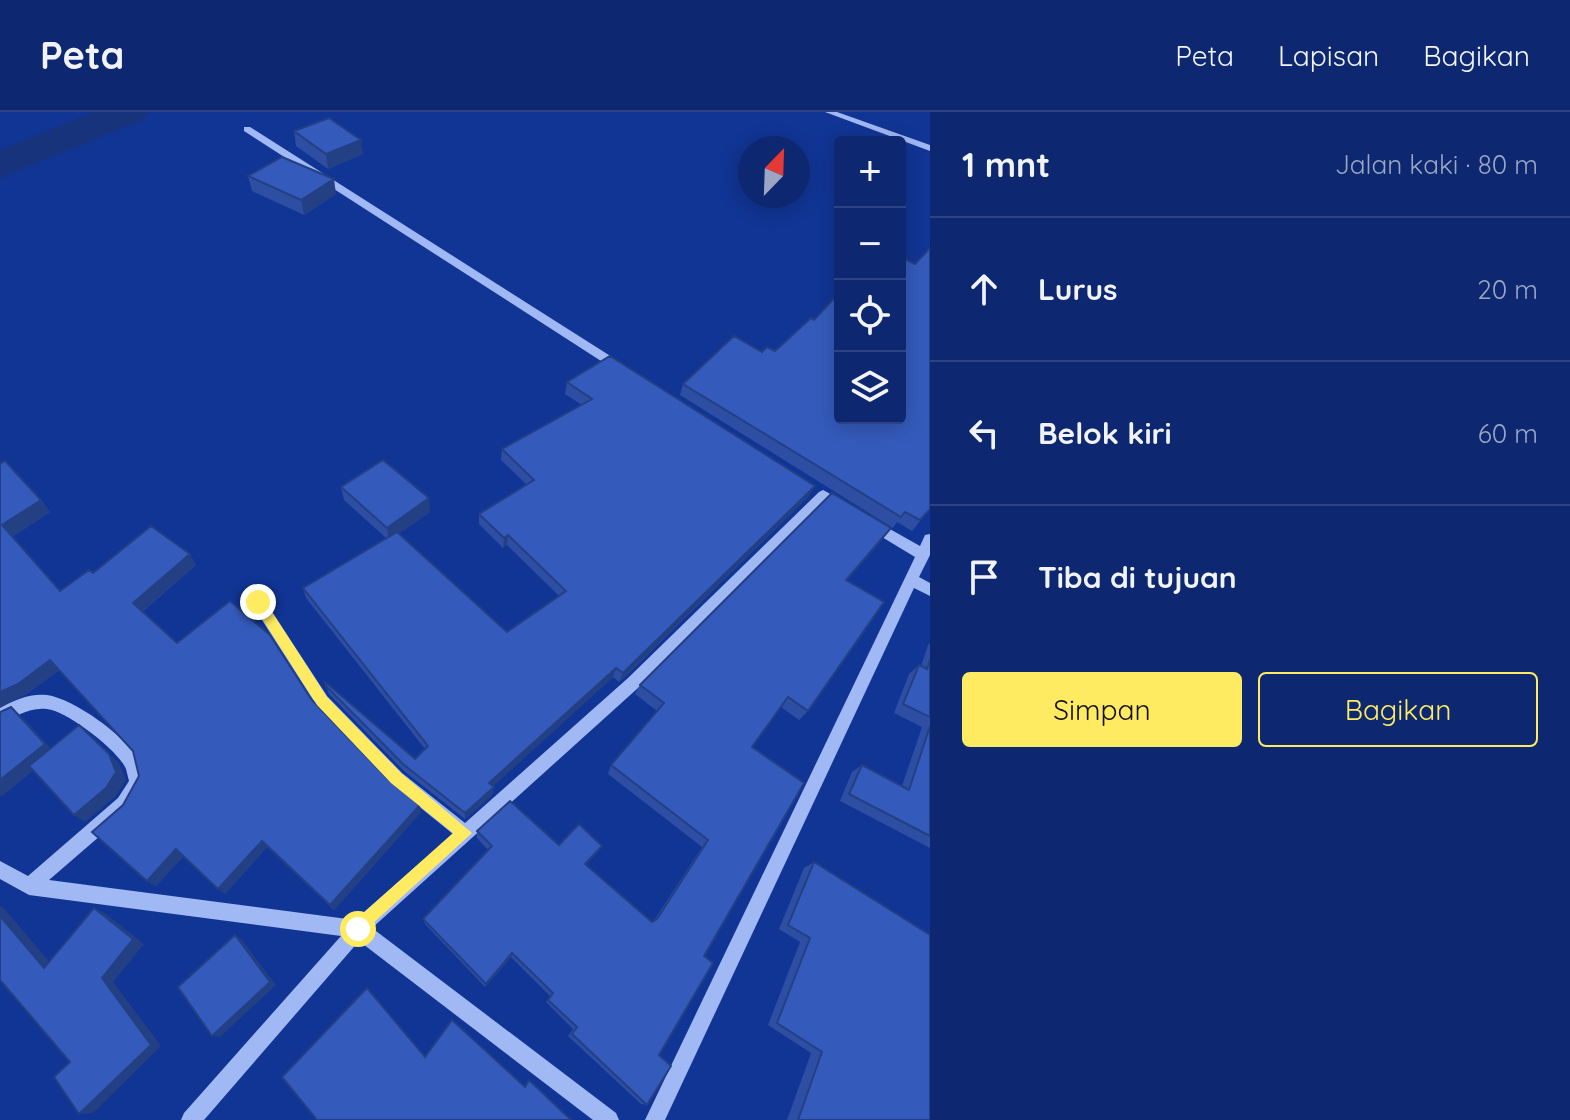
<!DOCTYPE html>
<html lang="id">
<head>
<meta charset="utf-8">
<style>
	:root { --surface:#0d2870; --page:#163075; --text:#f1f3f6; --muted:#9aa6c3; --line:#2d4483; --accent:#ffeb62 }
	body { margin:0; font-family:Quicksand,sans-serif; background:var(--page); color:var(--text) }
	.controls { position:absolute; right:24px; top:24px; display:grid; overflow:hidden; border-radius:8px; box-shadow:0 4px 20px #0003 }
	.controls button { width:72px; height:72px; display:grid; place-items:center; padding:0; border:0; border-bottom:2px solid var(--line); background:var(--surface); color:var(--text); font:40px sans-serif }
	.compass { position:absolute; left:738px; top:24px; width:72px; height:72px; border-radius:50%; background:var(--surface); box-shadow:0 4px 20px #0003; rotate:23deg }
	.stop { position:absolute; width:24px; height:24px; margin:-18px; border:6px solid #ffeb62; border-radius:50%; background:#fff }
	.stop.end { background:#ffeb62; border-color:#fff; box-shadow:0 2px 8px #0008 }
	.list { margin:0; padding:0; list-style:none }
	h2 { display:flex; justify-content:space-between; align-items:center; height:104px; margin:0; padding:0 32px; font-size:34px }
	h2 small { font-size:26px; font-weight:400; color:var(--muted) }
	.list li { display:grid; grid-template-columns:52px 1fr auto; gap:24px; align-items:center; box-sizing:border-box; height:144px; padding:0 32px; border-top:2px solid var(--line) }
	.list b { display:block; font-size:30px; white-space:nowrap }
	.list em { font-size:26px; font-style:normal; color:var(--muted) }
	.actions { display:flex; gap:16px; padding:24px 32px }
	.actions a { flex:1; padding:18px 0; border:2px solid var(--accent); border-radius:8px; text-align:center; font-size:28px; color:var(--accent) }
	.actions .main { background:var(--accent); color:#111 }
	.icon { flex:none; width:44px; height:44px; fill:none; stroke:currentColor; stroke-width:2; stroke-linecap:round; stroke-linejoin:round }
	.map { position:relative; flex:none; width:930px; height:1008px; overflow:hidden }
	header { display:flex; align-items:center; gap:48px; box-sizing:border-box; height:112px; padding:0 40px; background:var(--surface); border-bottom:2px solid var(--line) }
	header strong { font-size:38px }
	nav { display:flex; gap:44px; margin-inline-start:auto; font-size:28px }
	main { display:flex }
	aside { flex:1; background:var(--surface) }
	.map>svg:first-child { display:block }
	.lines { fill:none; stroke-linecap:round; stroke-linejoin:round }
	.river { fill:#17337c; fill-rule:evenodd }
	.minor { fill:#a0b8f4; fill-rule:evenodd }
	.wall { fill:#2d4ea2 }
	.shaded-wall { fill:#244084 }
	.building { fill:#345bbc; stroke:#244084; stroke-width:2 }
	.route { fill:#ffeb62 }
</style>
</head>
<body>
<header>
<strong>Peta</strong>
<nav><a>Peta</a><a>Lapisan</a><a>Bagikan</a></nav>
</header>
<main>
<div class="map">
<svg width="930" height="1008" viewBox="0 0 930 1008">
	<rect width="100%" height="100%" fill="#113595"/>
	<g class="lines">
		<!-- river -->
		<path class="river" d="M94,0H149L143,8L0,66V38Z"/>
		<!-- minor -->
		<path class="minor" d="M825,0H837L930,33V39Z
			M244,15H250L623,252V258H615L244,19Z
			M823,378L849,392L850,395L849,398H839L824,390L638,576L372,816L616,1001L619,1008H593L359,829L204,1008H181L184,1001L341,824L29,783L0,767V749L28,764L118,686L129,669C128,665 127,661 126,657C118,638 67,599 47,597C28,595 16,605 0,612V596C14,588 31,581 47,583C74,587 124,623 137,646C141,653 143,662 145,670L130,698L49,768L355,808L453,722L390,671L317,594L253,494L251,490L253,486H263L327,584L402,661L465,711L628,566L819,380Z
			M872,407L920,434L925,423L930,422V443L919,465L930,471V484L914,476L665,1008H645L915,445L867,416L866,412L867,408Z"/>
	</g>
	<!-- wall -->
	<path class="wall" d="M294,19L363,42L328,57L296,34Z
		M248,64L336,82L304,103L252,79Z
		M915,152L930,397L912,419L897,410L893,416L680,283L683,272L762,240L775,239L814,208Z
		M567,270L809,384L626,564L619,570L613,565L493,674V682L465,707L404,659L329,582L324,569L415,647L425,637L306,486L303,476L386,426L344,388L341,375L430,400L399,421L507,520L559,484L507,433L503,436L479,412V402L526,372L501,348L502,337L582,293L565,282Z
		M0,352L41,388L50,400L12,425L60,479L93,461L196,453L142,500L177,531L311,587L386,665L421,700L334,798L267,735L225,782L183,744L156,774L123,693L139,664L133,639L59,558L28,581L0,595Z
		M891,416L847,468L808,599L799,608L781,595L752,635L704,844L659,943L647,993L641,992L568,924L573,917L546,890L550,884L511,845L485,875L425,812L423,807L488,738L477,726V719L598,740L586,753L653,810L702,735L608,662L611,653L657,599L635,582L640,573Z
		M930,531V736L840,689L852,660L862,653L902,674L922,615L894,601L909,562L919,553L921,554L928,533Z
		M814,750L930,1008H787L811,941L768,913L800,830L779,817L804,756Z"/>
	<!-- shaded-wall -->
	<path class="shaded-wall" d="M361,28L363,42L328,57L326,42Z
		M334,67L336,82L304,103L301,88Z
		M815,374L809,384L619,570L623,561Z
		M429,386L430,400L389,429L387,416Z
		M41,388L50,400L12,425L2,413Z
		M891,416L882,428L838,479L846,468Z
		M508,423L507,433L503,436L504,426Z
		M190,442L196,453L140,501L133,491Z
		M50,548L60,558L28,581L0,595V580Z
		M616,556L613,565L489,678V671Z
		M11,595L22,605L55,641L2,684L0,683V668Z
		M109,642L119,651L126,668L116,684L85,710L74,703Z
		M494,675L493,682L465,707V701Z
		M420,693L421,700L334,798L330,793Z
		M262,729L267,735L225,782L218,777Z
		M602,734L598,740L582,758L585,752Z
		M176,737L184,744L156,774L147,769Z
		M0,794H2L58,860L44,856L0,804Z
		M94,796L106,802L144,832L113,870L161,934L93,1001L79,1002L102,866Z
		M235,823L242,828L276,873L220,925L212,924Z
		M512,841L511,845L485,875L486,872Z"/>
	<!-- building -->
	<path class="building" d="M329,6L361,28L326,42L294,19Z
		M282,45L334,67L301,88L248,64Z
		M930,136V397L920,408L905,400L901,405L683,272L734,224L762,240L767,235L775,239L811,206L814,208L840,180V306H900V145L915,152Z
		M610,244L815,374L629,555L623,561L616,556L489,671L494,675L465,701L403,652L326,574L324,569L415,647L428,634L303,476L397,420L507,520L566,479L508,423L504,426L479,402L534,368L502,337L592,287L567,270Z
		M383,348L429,386L387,416L341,375Z
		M5,349L41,388L2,413L60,479L89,458L93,461L151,414L190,442L133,491L177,531L230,489L270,523L311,587L386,665L420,693L330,793L262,729L218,777L176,737L147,769L92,720L123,693L139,664L133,639L50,548L18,572L0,580V352Z
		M832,381L891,416L846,468L884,490L808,599L788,585L752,635L804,671L704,844L713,851L659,943L671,954L647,993L572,922L577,915L548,888L553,881L512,841L486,872L423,807L492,734L477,719L510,689L559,733L579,712L602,734L585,752L652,810L657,807L708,728L611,653L664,591L640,573Z
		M930,548V605L903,592L919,553L927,557Z
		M11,595L45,632L0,668V600Z
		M79,613L109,642L116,660L106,676L74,703L29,654Z
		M930,614V724L849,682L862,653L909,678Z
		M814,750L930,823V1008H798L822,940L777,911L810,826L788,813Z
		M94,796L133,827L102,866L151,933L79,1002L54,965L70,950L0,868V804L44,856Z
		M235,823L270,870L212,924L178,875Z
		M367,876L425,945L452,908L525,975L529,968L571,1008H317L282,965Z"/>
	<!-- route -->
	<path class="route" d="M258,484L263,486L327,585L401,661L472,721L358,825L350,817L352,811L453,721L391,671L317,593L254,494L252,490Z"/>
</svg>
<div class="controls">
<button>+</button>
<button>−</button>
<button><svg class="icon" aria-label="locate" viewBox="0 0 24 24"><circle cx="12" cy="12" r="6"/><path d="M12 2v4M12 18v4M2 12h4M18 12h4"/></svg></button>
<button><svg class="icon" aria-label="layers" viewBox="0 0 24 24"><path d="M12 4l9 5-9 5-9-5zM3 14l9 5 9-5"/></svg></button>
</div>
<svg class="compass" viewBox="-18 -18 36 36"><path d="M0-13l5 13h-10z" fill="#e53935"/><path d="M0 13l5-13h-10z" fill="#9aa6c3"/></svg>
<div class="stop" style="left:358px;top:817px"></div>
<div class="stop end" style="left:258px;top:490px"></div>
</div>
<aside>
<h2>1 mnt<small>Jalan kaki · 80 m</small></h2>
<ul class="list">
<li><svg class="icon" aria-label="ahead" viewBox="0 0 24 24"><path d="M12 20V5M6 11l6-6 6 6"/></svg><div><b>Lurus</b></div><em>20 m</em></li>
<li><svg class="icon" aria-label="left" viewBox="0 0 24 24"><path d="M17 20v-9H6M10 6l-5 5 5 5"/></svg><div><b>Belok kiri</b></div><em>60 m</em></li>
<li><svg class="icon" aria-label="arrive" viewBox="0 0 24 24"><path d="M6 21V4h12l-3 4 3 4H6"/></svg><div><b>Tiba di tujuan</b></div></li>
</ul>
<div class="actions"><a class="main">Simpan</a><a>Bagikan</a></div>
</aside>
</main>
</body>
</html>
